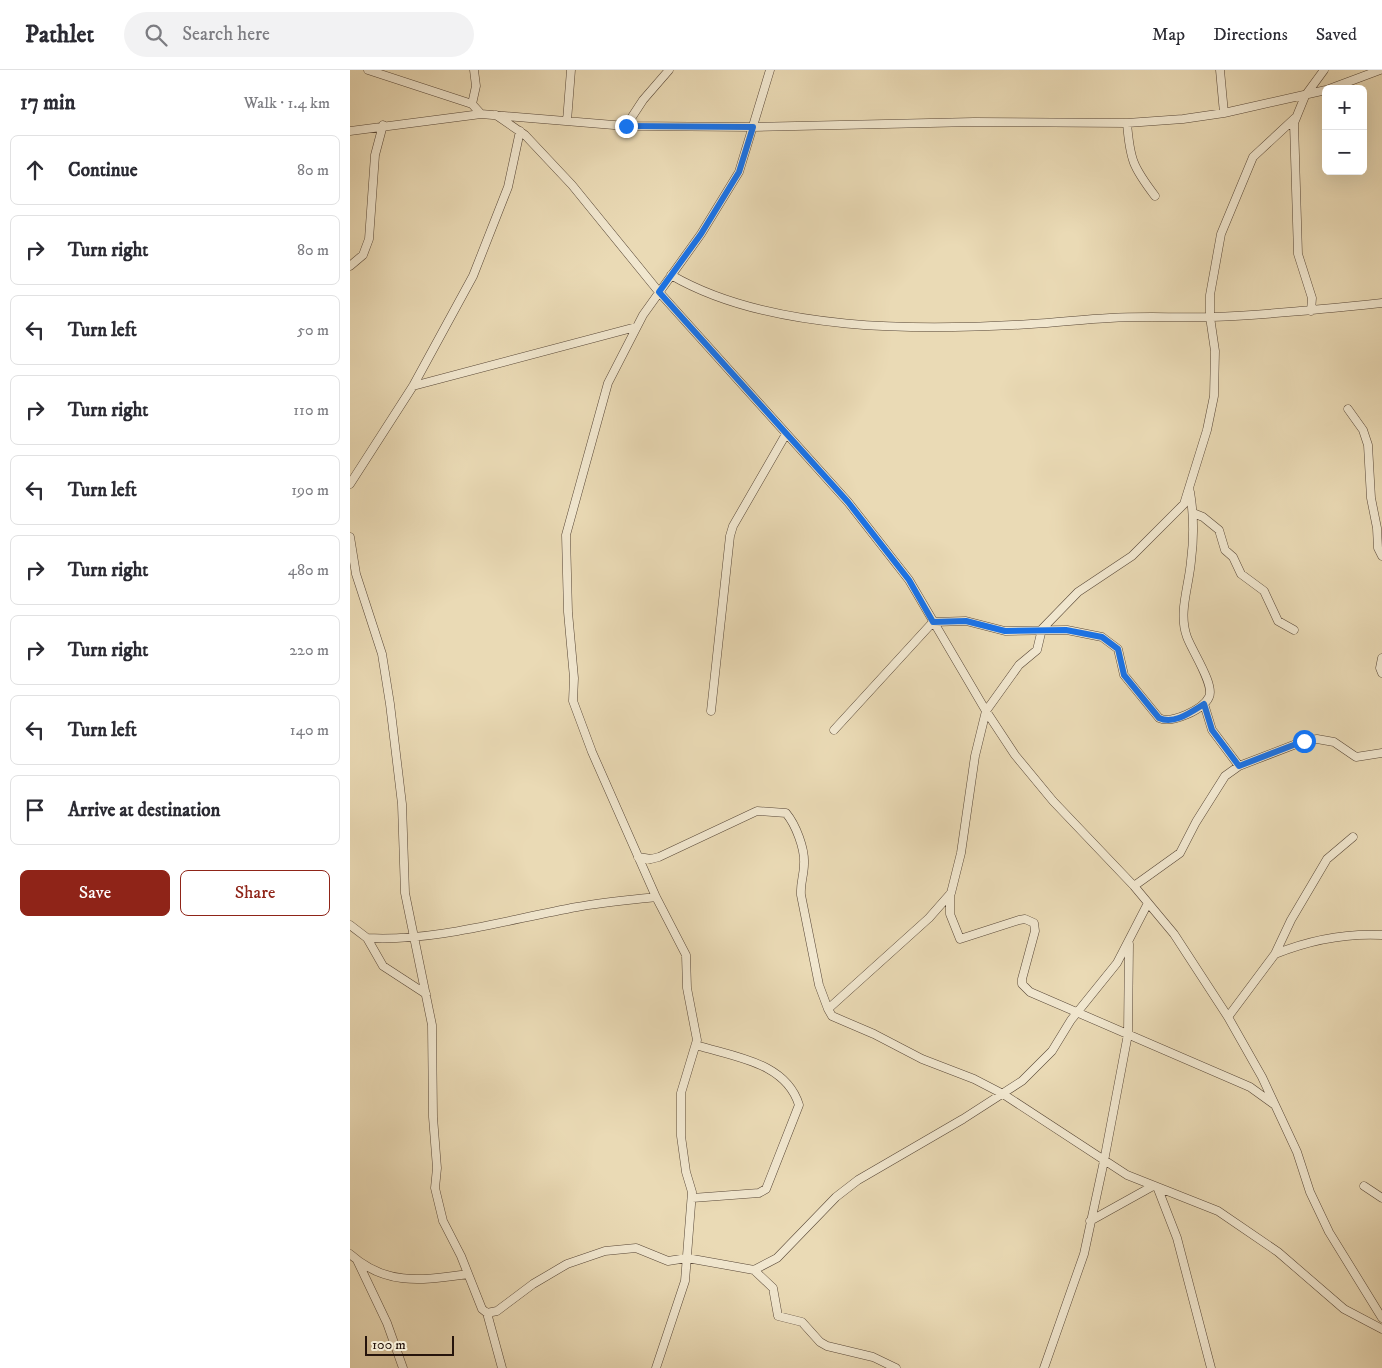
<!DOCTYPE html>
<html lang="en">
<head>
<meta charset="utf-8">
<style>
	:root { --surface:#fff; --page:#f2f2f3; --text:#2b2b33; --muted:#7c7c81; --line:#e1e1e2; --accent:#8f2418 }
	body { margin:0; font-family:"IM FELL DW Pica",serif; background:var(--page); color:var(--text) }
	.controls { position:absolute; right:15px; top:15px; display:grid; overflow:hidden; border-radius:8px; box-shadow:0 5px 20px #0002 }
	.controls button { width:45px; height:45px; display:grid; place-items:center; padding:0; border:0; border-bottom:1px solid var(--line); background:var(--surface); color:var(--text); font:25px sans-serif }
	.scale { position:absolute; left:15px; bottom:12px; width:89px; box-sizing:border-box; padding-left:5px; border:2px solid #26140c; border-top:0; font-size:14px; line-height:18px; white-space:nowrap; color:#26140c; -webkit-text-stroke:4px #f1e7cf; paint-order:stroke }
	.stop { position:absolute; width:15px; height:15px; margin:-11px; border:4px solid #1a73e8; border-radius:50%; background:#fff }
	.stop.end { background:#1a73e8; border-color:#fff; box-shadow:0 1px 5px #0008 }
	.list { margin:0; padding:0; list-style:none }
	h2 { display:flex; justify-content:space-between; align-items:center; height:65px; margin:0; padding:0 20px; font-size:21px }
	h2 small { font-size:16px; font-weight:400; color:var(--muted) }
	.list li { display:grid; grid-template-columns:32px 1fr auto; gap:15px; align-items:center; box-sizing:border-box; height:70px; margin:0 10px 10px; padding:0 10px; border:1px solid var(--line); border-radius:8px }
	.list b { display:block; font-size:19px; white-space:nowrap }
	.list em { font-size:16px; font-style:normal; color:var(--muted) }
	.actions { display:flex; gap:10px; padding:15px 20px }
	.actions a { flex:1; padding:11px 0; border:1px solid var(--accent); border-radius:8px; text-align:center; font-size:18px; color:var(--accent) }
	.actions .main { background:var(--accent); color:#fff }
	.icon { flex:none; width:28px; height:28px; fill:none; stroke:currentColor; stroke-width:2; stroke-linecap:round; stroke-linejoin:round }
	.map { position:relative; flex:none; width:1032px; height:1298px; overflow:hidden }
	header { display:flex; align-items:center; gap:30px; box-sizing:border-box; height:70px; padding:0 25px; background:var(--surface); border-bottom:1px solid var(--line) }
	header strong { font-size:24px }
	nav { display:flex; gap:28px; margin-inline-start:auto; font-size:18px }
	.search { width:350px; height:45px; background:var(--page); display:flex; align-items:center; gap:12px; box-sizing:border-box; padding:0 18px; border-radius:28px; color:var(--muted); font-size:19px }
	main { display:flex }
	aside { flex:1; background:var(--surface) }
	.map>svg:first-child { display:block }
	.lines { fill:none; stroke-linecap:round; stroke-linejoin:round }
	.minor-casing { stroke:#574636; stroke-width:9 }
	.minor { stroke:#f1e7cf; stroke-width:8 }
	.route { stroke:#1a73e8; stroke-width:6 }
</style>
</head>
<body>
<header>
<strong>Pathlet</strong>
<div class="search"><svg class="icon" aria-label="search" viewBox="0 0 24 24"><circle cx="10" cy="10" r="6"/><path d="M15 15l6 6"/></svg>Search here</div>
<nav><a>Map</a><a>Directions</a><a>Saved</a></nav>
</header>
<main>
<aside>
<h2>17 min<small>Walk · 1.4 km</small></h2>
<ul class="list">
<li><svg class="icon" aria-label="ahead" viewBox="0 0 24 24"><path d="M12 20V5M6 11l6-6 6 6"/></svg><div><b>Continue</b></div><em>80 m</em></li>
<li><svg class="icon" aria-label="right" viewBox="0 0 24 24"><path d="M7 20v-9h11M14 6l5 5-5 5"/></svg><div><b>Turn right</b></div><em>80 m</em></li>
<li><svg class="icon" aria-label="left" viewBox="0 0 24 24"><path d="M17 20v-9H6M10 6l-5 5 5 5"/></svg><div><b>Turn left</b></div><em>50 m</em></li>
<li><svg class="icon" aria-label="right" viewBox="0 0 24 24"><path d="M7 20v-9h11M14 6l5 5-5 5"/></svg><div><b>Turn right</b></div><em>110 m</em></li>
<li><svg class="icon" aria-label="left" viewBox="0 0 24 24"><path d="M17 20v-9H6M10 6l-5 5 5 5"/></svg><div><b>Turn left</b></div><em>190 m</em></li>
<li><svg class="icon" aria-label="right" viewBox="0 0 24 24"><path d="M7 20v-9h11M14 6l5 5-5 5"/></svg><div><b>Turn right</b></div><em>480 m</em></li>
<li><svg class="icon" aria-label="right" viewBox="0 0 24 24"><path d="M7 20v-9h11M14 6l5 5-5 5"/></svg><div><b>Turn right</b></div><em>220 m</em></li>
<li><svg class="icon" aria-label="left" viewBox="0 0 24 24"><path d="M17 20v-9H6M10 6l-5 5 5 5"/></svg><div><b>Turn left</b></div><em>140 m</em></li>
<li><svg class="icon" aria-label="arrive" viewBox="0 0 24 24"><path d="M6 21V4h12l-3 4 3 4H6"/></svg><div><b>Arrive at destination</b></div></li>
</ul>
<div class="actions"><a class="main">Save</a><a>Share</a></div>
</aside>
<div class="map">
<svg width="1032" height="1298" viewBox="0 0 1032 1298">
	<rect width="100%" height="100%" fill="#eadab5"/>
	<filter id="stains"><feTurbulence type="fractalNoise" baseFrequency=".004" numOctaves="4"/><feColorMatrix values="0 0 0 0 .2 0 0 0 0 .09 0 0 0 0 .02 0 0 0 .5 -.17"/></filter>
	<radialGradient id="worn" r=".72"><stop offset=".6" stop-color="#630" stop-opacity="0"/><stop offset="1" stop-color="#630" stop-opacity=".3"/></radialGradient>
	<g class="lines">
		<!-- minor casing -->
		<g class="minor-casing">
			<path id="minor" d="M18,0L122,34L131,44
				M870,0L874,43
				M979,19L1030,0
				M122,34L126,16L124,0
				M146,45L175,65L222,115L309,222L498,432L559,510L636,641L665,685L703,731L784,816L824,864L878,947L912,1007L947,1082L960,1122L979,1162L1032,1248
				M945,48L903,87L871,164L860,225V247L865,281L864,326L857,360L834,434L782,486L728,522L692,559L687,580L669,595L636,641L625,686L611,783L601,823L579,848L478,939L482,946L524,964L572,989L624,1009L653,1024L777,1105L868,1141L928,1182L994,1239L1032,1259
				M217,51L221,0
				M777,53C780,90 783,97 805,126
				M276,56L293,30L319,0
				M0,61L131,44L276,56L403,57L624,52L777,53L833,49L874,43L976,20
				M0,196L13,185L19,169L25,85L33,55
				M321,205C419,262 570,261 681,254C707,253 733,249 760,248C794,246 828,248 862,247C919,245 976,239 1032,233
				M961,241L962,228L948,184L944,53L955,26L974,0
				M63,316L286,257
				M998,339L1013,360L1018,375L1021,428L1027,458L1028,478L1032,486
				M0,414L63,316L123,206L158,117L170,61
				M843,443L853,447L869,460L875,480L883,487L891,504L914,521L928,551L944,560
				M0,467L6,504L32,584L40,634L52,734L55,823L82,955L83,1047L87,1098L85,1118L93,1151L111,1186L132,1239L137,1243L147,1241L183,1214L217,1194L255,1181L286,1178L318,1191L337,1188L404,1200L427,1188L486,1127L508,1110L613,1049L672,1011L702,981L721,950L767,893L798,833
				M1032,588L1030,598L1032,603
				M854,634L862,660L889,696
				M361,641L380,466L383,456L436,364
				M484,660L583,552L616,551L655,561L717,560L752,567L768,579L774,605L809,648C821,654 853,640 859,627C865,615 842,581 837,567C828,543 839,516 841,491C844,468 844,446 840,422
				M288,787L301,789L309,787L407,741L436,743C446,755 455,779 454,794C454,805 450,814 451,825L469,915L478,939
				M784,816L830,783L846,752L875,706L889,696L954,671L967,669L984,672L1006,687L1032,683
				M600,824V844L610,869L669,850L675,849L684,853L685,861L672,909V914L680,922L900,1017L925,1035
				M0,855L17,868C84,872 160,849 227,837C253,832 280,830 306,827
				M17,868L33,896L76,924
				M925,884C960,870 994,863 1032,865
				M878,947L925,884L941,850L977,789L1003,767
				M1014,1116L1032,1128
				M808,1119L827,1168L861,1298
				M342,1128L409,1123L416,1119L449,1035C436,992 384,987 346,975
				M740,1151L803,1116
				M0,1184C37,1217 73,1210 118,1204
				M7,1190L37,1253L53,1298
				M404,1200L423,1218L428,1246L452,1252L470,1272L477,1276L523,1287L546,1298
				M137,1243L152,1298
				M306,1298L335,1211L342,1122L336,1102L331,1066V1023L347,970L337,918L336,885L306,827L242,682L223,631L224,608L218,542L216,465L258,313L293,245L351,164L389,102L420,0
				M694,1298L734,1184L754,1091L778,964L779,874"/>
		</g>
		<!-- minor -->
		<use href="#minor" class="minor"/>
	</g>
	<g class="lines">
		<!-- route -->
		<path class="route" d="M276,56L403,57L389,102L351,164L309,222L498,432L559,510L583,552L616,551L655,561L716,560L752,567L768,579L774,605L809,648C824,655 841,642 854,634L862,660L889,696L954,671"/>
	</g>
	<rect width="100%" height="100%" filter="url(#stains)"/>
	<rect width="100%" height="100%" fill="url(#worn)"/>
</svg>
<div class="controls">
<button>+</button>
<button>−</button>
</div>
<div class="scale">100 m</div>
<div class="stop" style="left:954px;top:671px"></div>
<div class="stop end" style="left:276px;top:56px"></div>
</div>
</main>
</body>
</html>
